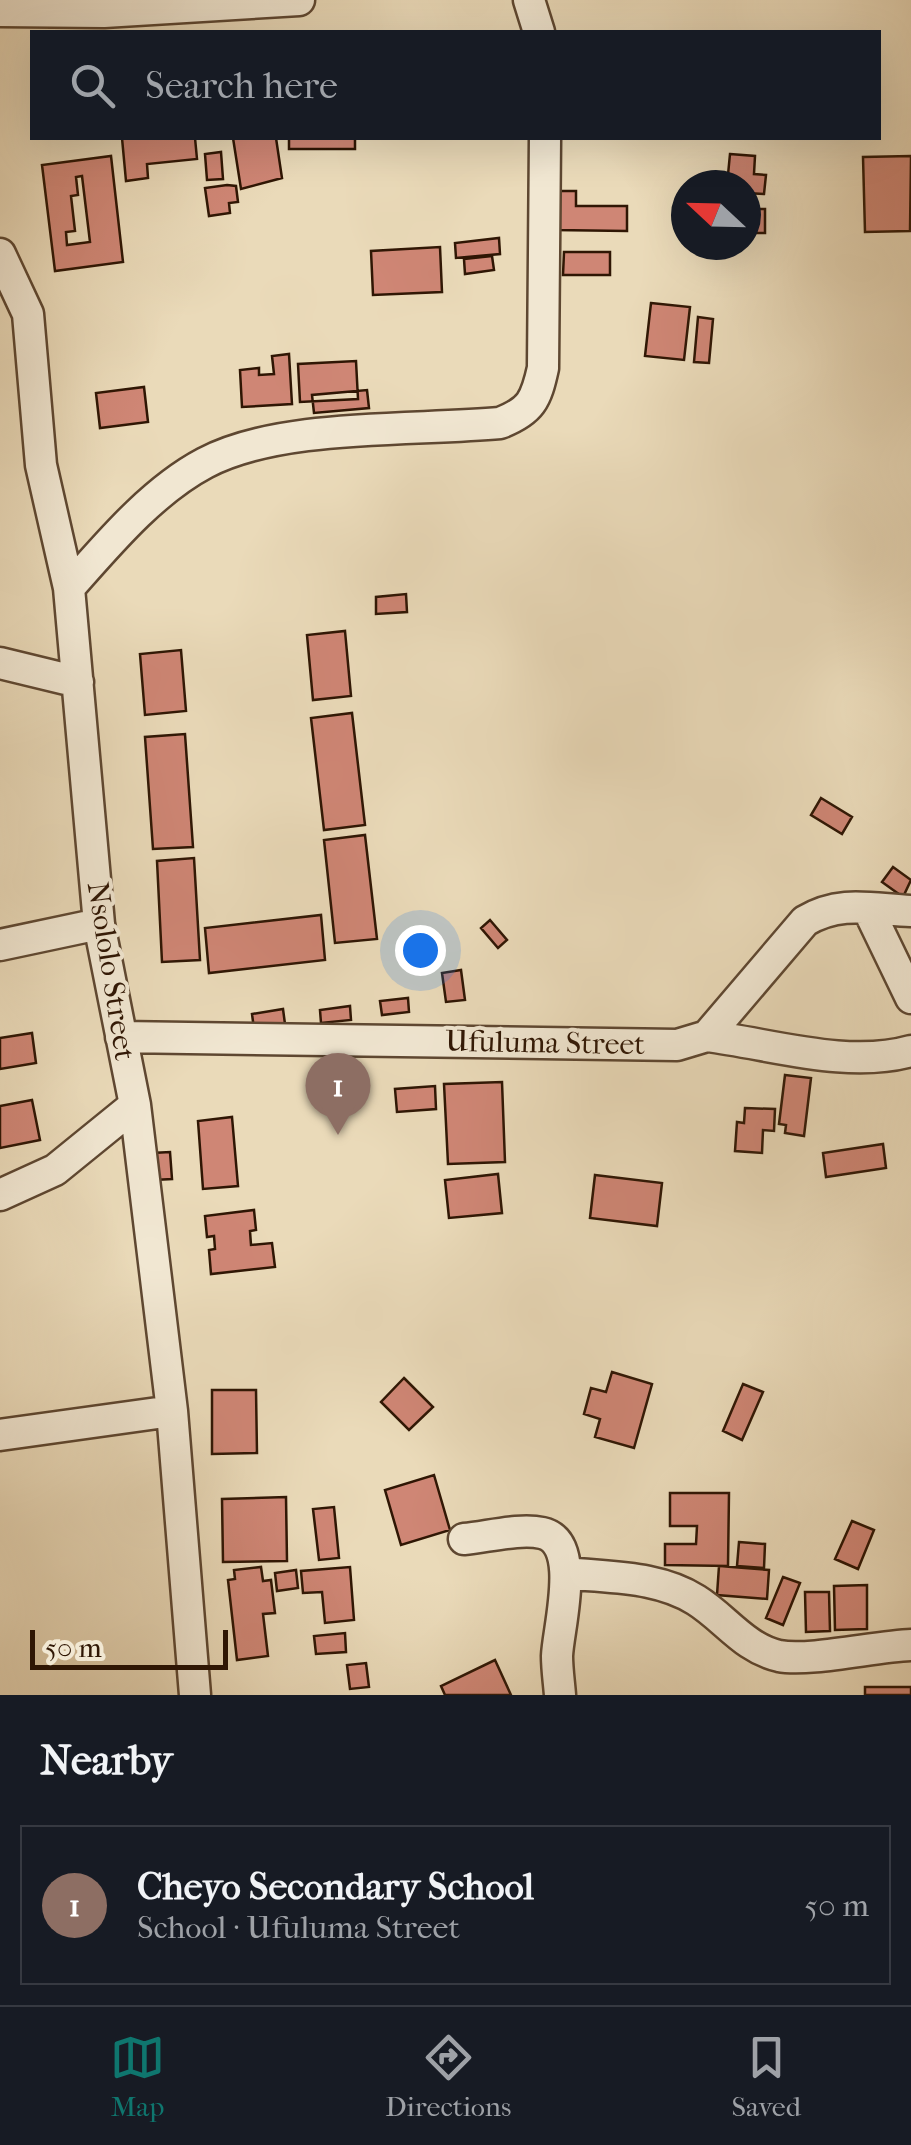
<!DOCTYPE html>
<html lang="en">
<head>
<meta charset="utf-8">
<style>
	:root { --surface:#171b24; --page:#242831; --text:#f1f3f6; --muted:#9ea1a6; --line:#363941; --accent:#0f766e }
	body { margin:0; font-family:"IM FELL French Canon",serif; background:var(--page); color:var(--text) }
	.compass { position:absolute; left:671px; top:170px; width:90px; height:90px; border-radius:50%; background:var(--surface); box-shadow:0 10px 40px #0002; rotate:292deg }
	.scale { position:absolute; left:30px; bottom:25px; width:198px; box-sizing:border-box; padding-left:10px; border:5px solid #2f1604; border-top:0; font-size:28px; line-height:35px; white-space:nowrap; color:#2f1604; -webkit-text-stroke:8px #f1e7d2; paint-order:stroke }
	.you { position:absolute; left:420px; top:950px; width:35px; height:35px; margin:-25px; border:8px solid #fff; border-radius:50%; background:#1a73e8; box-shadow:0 0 0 15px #1a73e833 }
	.badge { display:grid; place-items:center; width:65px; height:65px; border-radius:50%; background:var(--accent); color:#fff; font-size:32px; font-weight:700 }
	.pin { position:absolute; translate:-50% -82px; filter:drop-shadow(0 2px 5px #0008) }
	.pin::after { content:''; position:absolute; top:52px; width:35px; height:30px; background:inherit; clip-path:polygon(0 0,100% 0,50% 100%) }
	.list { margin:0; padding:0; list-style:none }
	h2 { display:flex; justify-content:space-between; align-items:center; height:130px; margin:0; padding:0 40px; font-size:42px }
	h2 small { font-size:32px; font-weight:400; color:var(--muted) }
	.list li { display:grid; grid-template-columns:65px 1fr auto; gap:30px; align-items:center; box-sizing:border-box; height:160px; margin:0 20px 20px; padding:0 20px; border:2px solid var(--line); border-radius:0px }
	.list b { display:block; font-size:38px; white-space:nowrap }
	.list p { margin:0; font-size:32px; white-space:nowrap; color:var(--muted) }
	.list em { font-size:32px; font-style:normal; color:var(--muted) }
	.icon { flex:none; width:55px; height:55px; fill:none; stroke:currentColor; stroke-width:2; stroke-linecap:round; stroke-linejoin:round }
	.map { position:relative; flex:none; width:911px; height:1695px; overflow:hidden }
	.search { position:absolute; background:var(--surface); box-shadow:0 10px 40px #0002; left:30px; right:30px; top:30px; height:110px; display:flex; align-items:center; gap:25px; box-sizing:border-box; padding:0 35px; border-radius:0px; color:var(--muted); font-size:38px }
	.sheet { height:310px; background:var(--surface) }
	nav { display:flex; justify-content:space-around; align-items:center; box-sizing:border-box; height:140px; border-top:2px solid var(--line); background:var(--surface); font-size:28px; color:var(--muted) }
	nav a { display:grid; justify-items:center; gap:5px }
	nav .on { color:var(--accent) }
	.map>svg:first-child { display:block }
	.building { fill:#cf8675; stroke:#2f1604; stroke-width:2.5; fill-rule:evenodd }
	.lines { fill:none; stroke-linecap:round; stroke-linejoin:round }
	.street-casing { stroke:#5e4731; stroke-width:35 }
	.street { stroke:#f1e7d2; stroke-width:30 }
	.labels { text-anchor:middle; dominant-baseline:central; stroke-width:8; stroke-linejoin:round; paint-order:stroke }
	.street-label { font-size:30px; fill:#2f1604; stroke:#f1e7d2 }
</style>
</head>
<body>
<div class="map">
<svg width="911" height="1695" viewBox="0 0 911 1695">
	<rect width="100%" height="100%" fill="#eadab9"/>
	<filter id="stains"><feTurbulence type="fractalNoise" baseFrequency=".002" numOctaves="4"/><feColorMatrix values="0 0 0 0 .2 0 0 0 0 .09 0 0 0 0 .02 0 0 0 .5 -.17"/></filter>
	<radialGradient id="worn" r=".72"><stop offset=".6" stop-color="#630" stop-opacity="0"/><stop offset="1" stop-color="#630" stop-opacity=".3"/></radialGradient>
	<!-- building -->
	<path class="building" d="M122,138H195L197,159L147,164L148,178L126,181Z
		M233,138H276L282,178L241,189Z
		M289,138H355V149H289Z
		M221,152L223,179L207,180L205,154Z
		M730,154L755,156L754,174L766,175L764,194L746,193V185H727Z
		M111,156L123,262L55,271L42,165ZM82,176L90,242L67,245L66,232L75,231L71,196L78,195L76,177Z
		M911,156L910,231L865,232L863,157Z
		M227,185L236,186L238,202L229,203L230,213L209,216L205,188Z
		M555,191H576V206H627V231L554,230Z
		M746,209H765V233H746Z
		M499,238L500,254L456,258L455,243Z
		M440,247L442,292L373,295L371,251Z
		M564,252H610V275H563Z
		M492,256L494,270L465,274L464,259Z
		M651,303L690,307L684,360L645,356Z
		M698,317L713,319L709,363L694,362Z
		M289,354L292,404L242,407L240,370L259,368V375L274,374L272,356Z
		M356,361L358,399L300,402L298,364Z
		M144,387L148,422L100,428L96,393Z
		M367,390L369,408L314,413L312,395Z
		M406,594L407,612L376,614V597Z
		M345,631L351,696L313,700L307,635Z
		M181,650L186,711L145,715L140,654Z
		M352,713L365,825L324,830L311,718Z
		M185,734L193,847L153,849L145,737Z
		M821,798L852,817L842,834L811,815Z
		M365,835L377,939L335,943L324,840Z
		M194,858L200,960L162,962L157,861Z
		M893,867L911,880L903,897L882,882Z
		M321,915L325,960L209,973L205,928Z
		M490,920L507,940L498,948L481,928Z
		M461,970L465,1000L446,1002L442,973Z
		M408,998L409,1012L382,1015L380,1001Z
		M350,1006L351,1020L321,1023L320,1010Z
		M283,1009L285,1024L254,1029L252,1014Z
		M32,1033L36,1063L0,1069V1038Z
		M785,1075L811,1078L804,1136L785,1133L786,1125L779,1124Z
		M502,1082L505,1162L448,1164L444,1084Z
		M435,1086L436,1109L397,1112L395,1089Z
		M32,1100L40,1140L0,1148V1106Z
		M745,1108L775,1109L774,1131L763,1130L762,1153L735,1151L737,1122L744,1123Z
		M232,1117L238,1186L203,1189L198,1121Z
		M883,1144L886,1168L826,1177L823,1153Z
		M170,1152L172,1179L154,1180L152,1153Z
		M498,1174L502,1213L449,1218L445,1180Z
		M595,1175L662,1183L657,1226L590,1218Z
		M254,1210L256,1230L250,1231L251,1245L272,1243L275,1267L211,1274L209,1250L215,1249L214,1236L207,1237L205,1216Z
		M612,1372L652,1384L634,1448L595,1437L600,1419L584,1414L591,1388L606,1392Z
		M404,1378L433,1407L409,1430L381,1402Z
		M743,1384L763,1392L742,1440L723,1431Z
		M212,1390H256L257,1453L212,1454Z
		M434,1475L450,1530L401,1545L385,1490Z
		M670,1493H729L728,1566L665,1565V1544H696L697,1526H670Z
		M286,1497L287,1561L223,1562L222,1499Z
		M334,1507L339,1558L319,1560L313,1509Z
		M852,1521L874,1530L858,1569L835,1559Z
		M739,1542L765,1544L764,1568L737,1566Z
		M719,1566L769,1570L767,1599L717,1595Z
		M261,1567L263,1581L271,1580L275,1613L263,1614L268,1656L237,1660L228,1580L235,1579L234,1570Z
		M350,1567L354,1620L325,1623L322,1592L303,1593L301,1571Z
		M296,1570L298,1588L277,1591L275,1573Z
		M783,1577L800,1583L783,1625L766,1618Z
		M867,1585V1629L835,1630L834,1586Z
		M805,1592H829L830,1631L806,1632Z
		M345,1633L346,1652L316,1654L314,1636Z
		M495,1660L511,1695H445L441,1686Z
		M366,1663L369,1687L350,1689L347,1665Z
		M865,1687H911V1695H865Z"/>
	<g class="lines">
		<!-- street casing -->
		<g class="street-casing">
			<path id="street" d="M529,0L539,32
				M0,11L104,12L299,0
				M0,254L28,314L41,465L69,588L99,924L135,1105L172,1411L195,1695
				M69,588C108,544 152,491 205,463C280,423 414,431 500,423C531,411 536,400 543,368L545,138
				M0,663L78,682
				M868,909L911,998
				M0,945L99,924
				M707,1036C771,1044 848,1069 911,1051
				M121,1037L677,1045L707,1036L805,921C840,900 871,909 911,911
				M0,1195L55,1170L135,1105
				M0,1435L172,1411
				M464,1539C487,1537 520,1528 542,1533C583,1542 558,1628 557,1656C557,1669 559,1682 560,1695
				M567,1573C611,1578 658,1576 696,1600C725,1618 744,1648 779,1656C809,1662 877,1646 911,1645"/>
		</g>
		<!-- street -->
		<use href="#street" class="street"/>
	</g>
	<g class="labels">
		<!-- street labels -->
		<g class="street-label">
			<text transform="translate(111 971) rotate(81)">Nsololo Street</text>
			<text transform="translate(545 1043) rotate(1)">Ufuluma Street</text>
		</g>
	</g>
	<rect width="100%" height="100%" filter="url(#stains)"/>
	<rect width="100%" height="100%" fill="url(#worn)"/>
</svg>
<svg class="compass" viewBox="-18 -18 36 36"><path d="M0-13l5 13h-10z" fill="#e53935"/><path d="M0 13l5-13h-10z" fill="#9ea1a6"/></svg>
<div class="scale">50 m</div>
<div class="you"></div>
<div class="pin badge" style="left:338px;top:1135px;background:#8d6e63">1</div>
<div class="search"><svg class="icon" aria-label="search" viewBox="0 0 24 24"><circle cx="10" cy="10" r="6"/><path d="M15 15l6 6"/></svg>Search here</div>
</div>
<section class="sheet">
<h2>Nearby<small></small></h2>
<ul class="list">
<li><span class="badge" style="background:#8d6e63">1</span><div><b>Cheyo Secondary School</b><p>School · Ufuluma Street</p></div><em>50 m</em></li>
</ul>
</section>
<nav>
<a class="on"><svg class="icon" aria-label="map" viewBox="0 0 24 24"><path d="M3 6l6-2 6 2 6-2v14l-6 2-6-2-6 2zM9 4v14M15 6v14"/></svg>Map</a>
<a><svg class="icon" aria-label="directions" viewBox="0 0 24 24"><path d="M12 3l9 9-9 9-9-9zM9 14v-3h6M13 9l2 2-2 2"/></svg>Directions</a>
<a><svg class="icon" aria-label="saved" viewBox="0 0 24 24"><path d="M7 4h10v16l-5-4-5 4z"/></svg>Saved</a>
</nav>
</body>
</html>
